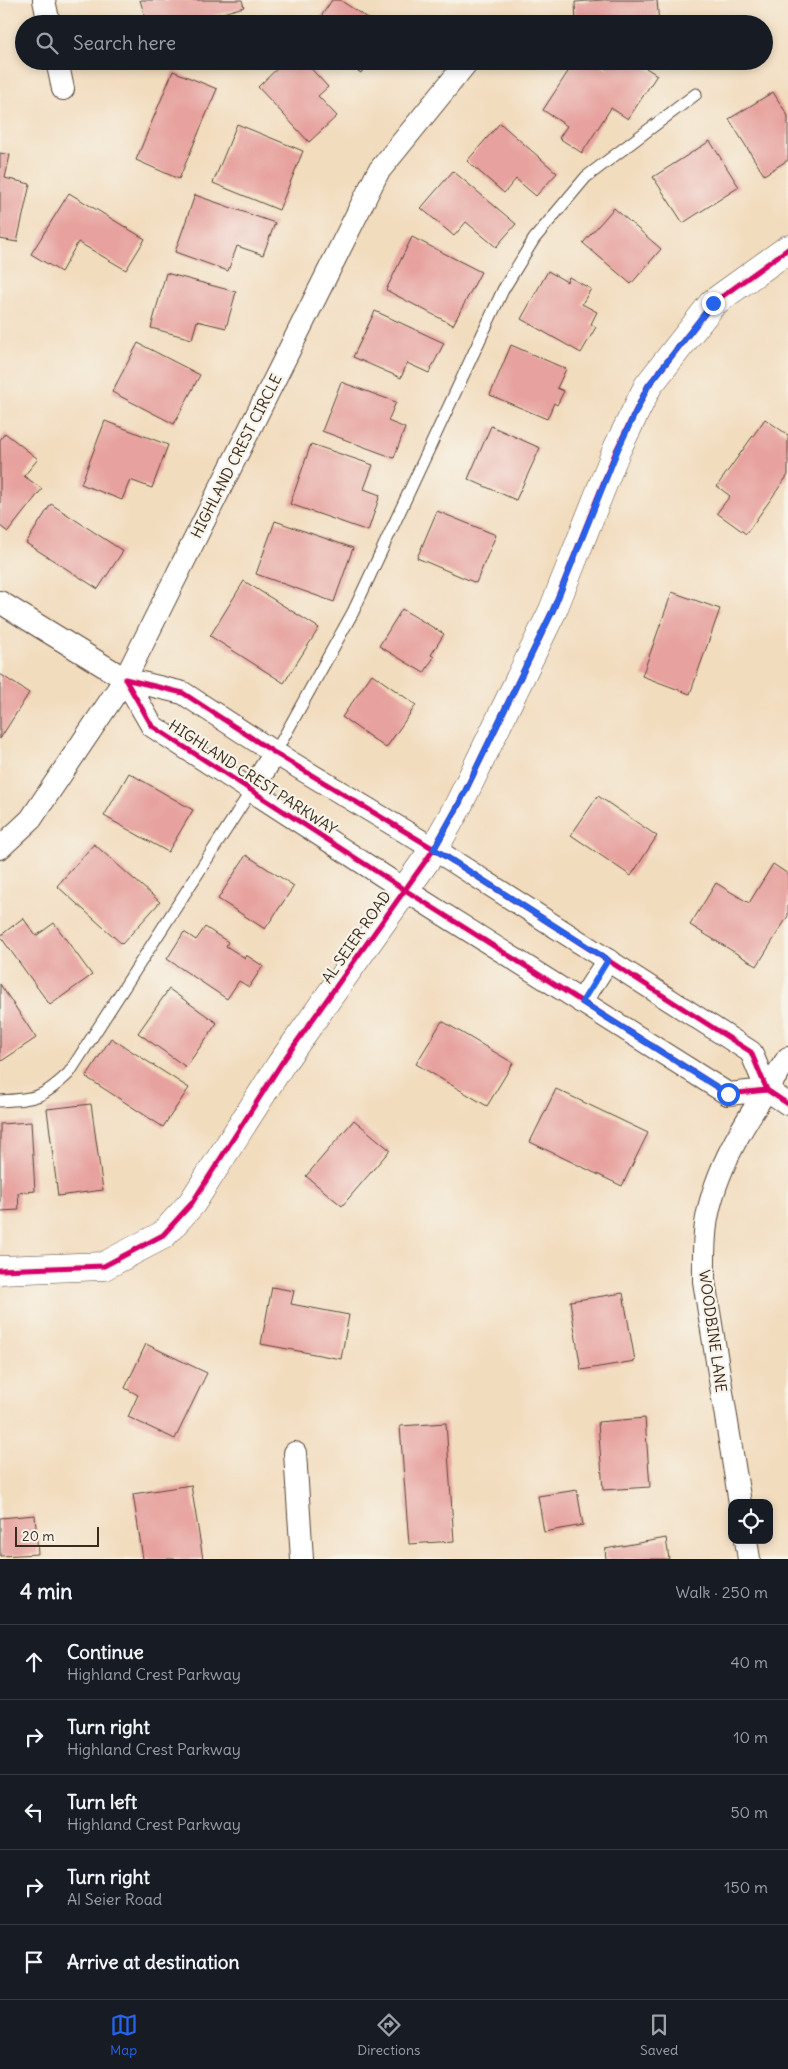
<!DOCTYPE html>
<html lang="en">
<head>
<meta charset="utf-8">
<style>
	:root { --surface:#171b24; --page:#20242c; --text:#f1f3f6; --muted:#9ea1a6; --line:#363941; --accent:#2563eb }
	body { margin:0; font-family:Delius,sans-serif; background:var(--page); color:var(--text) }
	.controls { position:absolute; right:15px; bottom:15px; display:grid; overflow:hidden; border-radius:10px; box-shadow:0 2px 8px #0003 }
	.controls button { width:45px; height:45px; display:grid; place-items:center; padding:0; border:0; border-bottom:1px solid var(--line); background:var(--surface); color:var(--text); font:25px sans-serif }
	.scale { position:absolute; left:15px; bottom:12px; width:84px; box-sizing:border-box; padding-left:5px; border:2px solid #3b2a1e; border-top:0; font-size:14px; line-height:18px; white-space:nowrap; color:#3b2a1e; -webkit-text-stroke:4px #f7f3e8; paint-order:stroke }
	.stop { position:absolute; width:15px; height:15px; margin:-11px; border:4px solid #2563eb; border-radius:50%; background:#fff }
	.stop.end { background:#2563eb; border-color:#fff; box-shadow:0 1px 5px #0008 }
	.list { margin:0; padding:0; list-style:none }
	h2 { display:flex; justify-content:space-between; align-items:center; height:65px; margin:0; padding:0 20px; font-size:21px }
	h2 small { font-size:16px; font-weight:400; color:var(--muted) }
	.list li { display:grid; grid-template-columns:32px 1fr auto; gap:15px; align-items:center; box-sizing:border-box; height:75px; padding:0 20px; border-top:1px solid var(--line) }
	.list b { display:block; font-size:19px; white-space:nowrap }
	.list p { margin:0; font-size:16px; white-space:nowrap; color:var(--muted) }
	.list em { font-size:16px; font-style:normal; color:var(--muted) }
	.icon { flex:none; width:28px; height:28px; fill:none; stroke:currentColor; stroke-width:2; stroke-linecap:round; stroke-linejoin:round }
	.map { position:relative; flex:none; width:788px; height:1559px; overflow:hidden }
	.search { position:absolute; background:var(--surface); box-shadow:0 2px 8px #0003; left:15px; right:15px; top:15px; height:55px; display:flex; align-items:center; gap:12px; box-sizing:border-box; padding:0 18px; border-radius:28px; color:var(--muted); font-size:19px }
	.sheet { height:440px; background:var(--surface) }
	nav { display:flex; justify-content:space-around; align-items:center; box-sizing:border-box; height:70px; border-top:1px solid var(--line); background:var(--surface); font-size:14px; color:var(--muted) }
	nav a { display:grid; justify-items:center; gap:2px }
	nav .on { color:var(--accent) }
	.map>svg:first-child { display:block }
	.building { fill:#e7a29f }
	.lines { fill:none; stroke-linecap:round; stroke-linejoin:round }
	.service-casing { stroke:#564536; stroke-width:13 }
	.minor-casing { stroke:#564536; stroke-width:24 }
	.tertiary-casing { stroke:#564536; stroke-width:29 }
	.service { stroke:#fff; stroke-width:11 }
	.minor { stroke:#fff; stroke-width:22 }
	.tertiary { stroke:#fff; stroke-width:28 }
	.cycleway-casing { stroke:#f7f3e8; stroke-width:8 }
	.cycleway { stroke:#d6006c; stroke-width:5 }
	.route { stroke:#2563eb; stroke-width:6 }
	.labels { text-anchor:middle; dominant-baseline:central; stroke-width:4.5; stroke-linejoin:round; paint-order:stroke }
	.street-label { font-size:15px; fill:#3b2a1e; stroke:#f7f3e8 }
</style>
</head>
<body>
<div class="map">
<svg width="788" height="1559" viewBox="0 0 788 1559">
	<rect width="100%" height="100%" fill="#f7f3e8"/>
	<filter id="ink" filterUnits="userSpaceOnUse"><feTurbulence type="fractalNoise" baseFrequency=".02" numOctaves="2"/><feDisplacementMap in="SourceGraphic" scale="10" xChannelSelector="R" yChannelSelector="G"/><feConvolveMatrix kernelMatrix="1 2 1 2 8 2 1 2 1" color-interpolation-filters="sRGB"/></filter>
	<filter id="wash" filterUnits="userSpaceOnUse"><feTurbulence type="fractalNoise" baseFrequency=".0096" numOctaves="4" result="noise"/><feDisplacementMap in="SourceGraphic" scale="20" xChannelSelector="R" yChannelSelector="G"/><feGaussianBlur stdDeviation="1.12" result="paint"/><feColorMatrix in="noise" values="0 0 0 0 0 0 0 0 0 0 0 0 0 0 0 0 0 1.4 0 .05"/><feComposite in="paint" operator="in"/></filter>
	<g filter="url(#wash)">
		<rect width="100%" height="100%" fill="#f2dcbe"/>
		<g id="blocks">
			<!-- building -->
			<path class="building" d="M140,0H242L244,7L184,24H147Z
				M332,0H340L376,24H316Z
				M603,0H657L659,24H576L575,2Z
				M285,61H304L328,87L318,96L337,116L309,142L258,87Z
				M342,61H369L361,73Z
				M575,61H595L607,69L612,61H635L657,75L628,119L611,108L582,153L559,138L567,126L543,110Z
				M173,71L217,89L179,179L136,160Z
				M773,92L788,116V160L764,175L729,119Z
				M500,123L557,173L536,196L516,179L504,193L467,161Z
				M237,124L303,151L279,210L213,183Z
				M710,141L739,187L683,223L653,177Z
				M0,153L10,155L5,178L30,184L17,242L0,239Z
				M453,171L516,224L496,247L466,222L454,236L421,208Z
				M69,193L145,239L126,270L78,242L61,272L31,254Z
				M195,195L275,223L263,255L237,246L228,271L175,252Z
				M614,208L661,249L631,284L583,243Z
				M412,237L481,272L453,325L386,290Z
				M548,271L567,282L569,277L591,289L582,304L597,312L591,324L596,327L581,353L521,319Z
				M166,273L236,292L226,328L197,321L192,339L151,328Z
				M375,311L444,343L429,373L407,363L401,378L353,357Z
				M138,343L200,375L174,424L112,392Z
				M511,345L566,369L557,388L564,391L557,405L554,403L547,419L490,395Z
				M341,382L396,402L388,421L405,428L394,458L322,431Z
				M765,419L788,435V475L746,534L717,513L730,496L717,486Z
				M105,421L168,445L152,488L130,480L122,500L81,484Z
				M491,426L540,448L516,500L468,479Z
				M5,433L38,459L24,476L42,489L8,532L0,526V440Z
				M311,444L373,465L364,489L380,495L368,531L290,504Z
				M51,504L123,551L98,589L26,543Z
				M437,511L496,535L476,583L417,558Z
				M275,521L353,548L334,602L256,574Z
				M244,581L319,628L284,683L210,636Z
				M672,592L720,609L690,694L642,676Z
				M402,609L444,634L431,655L434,657L424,673L379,646Z
				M0,674L29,693L0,739Z
				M372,674L416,705L386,748L342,717Z
				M129,773L193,810L168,852L104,816Z
				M598,796L657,836L631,876L571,835Z
				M94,844L160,902L122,944L57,886Z
				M246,855L294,886L265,929L218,899Z
				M773,864L788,874V916L757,966L690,925L716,883L749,903Z
				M23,918L36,936L54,923L92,975L50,1005L0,936Z
				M205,927L228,942L226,946L245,958L246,955L263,966L249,987L239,981L227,999L167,959L184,932L196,940Z
				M0,984L36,1038L0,1062Z
				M169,989L217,1023L186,1067L138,1033Z
				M442,1021L513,1063L487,1106L416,1064Z
				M111,1038L189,1088L163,1127L86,1077Z
				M556,1089L648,1133L622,1186L530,1142Z
				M91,1104L103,1190L58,1196L47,1109Z
				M354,1120L390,1150L342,1206L306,1176Z
				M31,1122L35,1191L18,1193L19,1210L0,1211V1124Z
				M272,1287L294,1291L291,1304L349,1315L341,1359L261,1344Z
				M623,1293L635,1361L581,1370L570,1301Z
				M146,1344L207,1373L175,1439L128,1417L138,1395L125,1388Z
				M645,1418L650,1487L603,1490L598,1422Z
				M446,1423L454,1541L409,1544L400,1426Z
				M191,1485L203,1559H143L133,1494Z
				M577,1490L583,1525L544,1532L538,1496Z
				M35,1515L38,1554L0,1556V1518Z
				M666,1538L669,1559H606L605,1549Z"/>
		</g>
	</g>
	<g filter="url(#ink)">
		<use href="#blocks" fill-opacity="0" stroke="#564536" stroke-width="1"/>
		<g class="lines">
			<!-- service casing -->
			<g class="service-casing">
				<path id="service" d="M275,753L353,612L503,290L534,239L586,177L696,94
					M0,1101C36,1099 43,1098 69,1073L251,791"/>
			</g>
			<!-- minor casing -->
			<g class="minor-casing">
				<path id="minor" d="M44,0L49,24
					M57,61L63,89
					M0,602L125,679
					M251,791L275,753
					M0,848L31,819L125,679L378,172L468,61
					M581,1002L608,960
					M767,1090L728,1094L405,890L152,726L125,679L183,693L275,753L434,849L751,1052L767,1090L788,1104
					M295,1453L302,1559
					M740,1503L704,1281C704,1259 703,1235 708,1213C720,1156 756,1105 788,1058
					M746,1540L749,1559"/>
			</g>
			<!-- tertiary casing -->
			<g class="tertiary-casing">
				<path id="tertiary" d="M0,1270L104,1266L163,1235L192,1203L281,1064L434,849L458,806L553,610L617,449L648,386L713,303L788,249"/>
			</g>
			<!-- service -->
			<use href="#service" class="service"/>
			<!-- minor -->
			<use href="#minor" class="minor"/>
			<!-- tertiary -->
			<use href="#tertiary" class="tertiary"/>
			<!-- cycleway casing -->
			<g class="cycleway-casing">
				<path id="cycleway" d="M767,1090L728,1094L405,890L152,726L125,679L183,693L275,753L434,849L751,1052L767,1090L788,1104
					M0,1270L104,1266L163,1235L192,1203L281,1064L434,849L458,806L553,610L617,449L648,386L713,303L788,249"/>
			</g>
			<!-- cycleway -->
			<use href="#cycleway" class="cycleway"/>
		</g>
	</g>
	<g class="lines" filter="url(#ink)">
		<!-- route -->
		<path class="route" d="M713,303L648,386L618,449L553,610L458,806L434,849L608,960L582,1002L728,1094"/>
	</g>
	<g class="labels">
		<!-- street labels -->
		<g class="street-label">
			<text transform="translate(236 456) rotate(-63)">HIGHLAND CREST CIRCLE</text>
			<text transform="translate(253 777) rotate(33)">HIGHLAND CREST PARKWAY</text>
			<text transform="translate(356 937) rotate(-55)">AL SEIER ROAD</text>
			<text transform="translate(713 1331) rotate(82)">WOODBINE LANE</text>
		</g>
	</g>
</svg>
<div class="controls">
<button><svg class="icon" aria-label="locate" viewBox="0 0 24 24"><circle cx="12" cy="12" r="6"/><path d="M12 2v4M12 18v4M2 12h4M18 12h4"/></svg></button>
</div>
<div class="scale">20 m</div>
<div class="stop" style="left:728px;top:1094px"></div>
<div class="stop end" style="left:713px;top:303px"></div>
<div class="search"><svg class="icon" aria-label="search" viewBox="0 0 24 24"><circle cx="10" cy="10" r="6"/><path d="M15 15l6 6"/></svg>Search here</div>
</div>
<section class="sheet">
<h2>4 min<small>Walk · 250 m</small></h2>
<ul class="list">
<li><svg class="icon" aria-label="ahead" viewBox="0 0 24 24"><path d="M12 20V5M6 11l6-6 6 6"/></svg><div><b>Continue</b><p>Highland Crest Parkway</p></div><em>40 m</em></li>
<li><svg class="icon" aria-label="right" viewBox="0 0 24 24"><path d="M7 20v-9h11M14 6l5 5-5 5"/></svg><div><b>Turn right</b><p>Highland Crest Parkway</p></div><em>10 m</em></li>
<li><svg class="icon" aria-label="left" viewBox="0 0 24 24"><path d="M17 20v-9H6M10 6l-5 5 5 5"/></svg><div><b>Turn left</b><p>Highland Crest Parkway</p></div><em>50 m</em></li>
<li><svg class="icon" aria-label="right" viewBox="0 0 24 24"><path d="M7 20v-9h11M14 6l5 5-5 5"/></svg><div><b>Turn right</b><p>Al Seier Road</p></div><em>150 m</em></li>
<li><svg class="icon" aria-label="arrive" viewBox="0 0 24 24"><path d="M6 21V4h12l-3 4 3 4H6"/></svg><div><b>Arrive at destination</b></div></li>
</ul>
</section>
<nav>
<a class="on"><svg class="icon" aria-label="map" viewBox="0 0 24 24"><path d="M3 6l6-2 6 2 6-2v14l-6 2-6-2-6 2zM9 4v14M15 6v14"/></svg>Map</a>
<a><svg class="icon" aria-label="directions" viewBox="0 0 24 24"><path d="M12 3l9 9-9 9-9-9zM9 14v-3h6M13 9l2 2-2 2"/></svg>Directions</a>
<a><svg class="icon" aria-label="saved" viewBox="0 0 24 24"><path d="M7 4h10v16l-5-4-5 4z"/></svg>Saved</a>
</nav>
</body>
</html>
